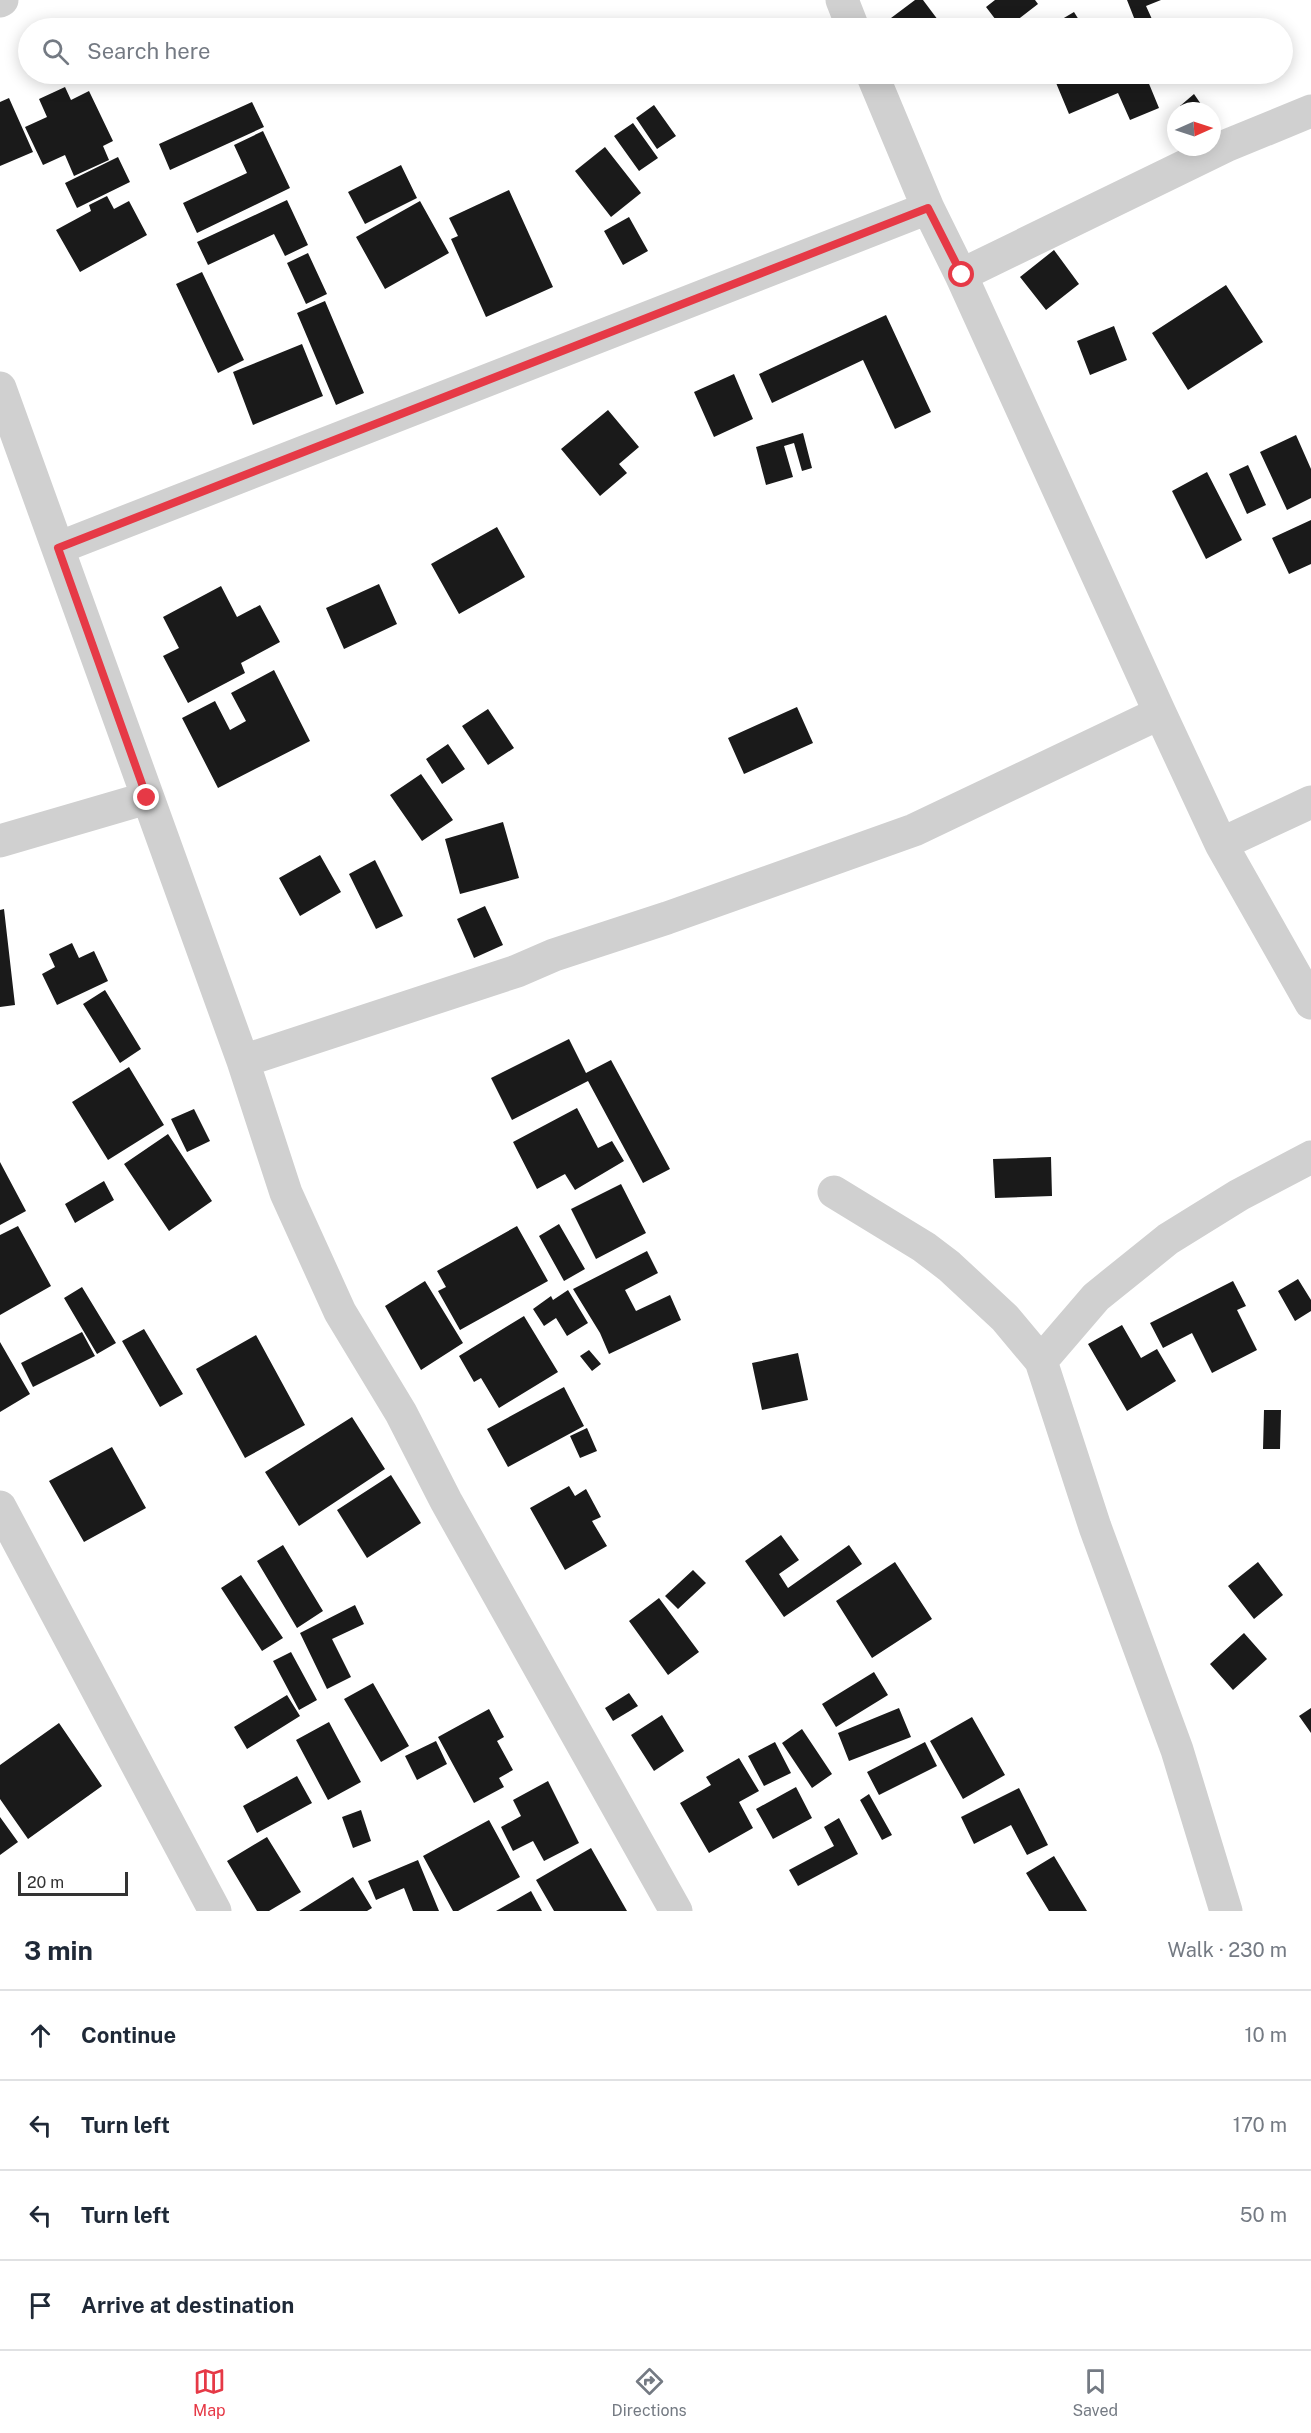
<!DOCTYPE html>
<html lang="en">
<head>
<meta charset="utf-8">
<style>
	:root { --surface:#fff; --page:#f6f6f7; --text:#1f2937; --muted:#747a83; --line:#e0e1e3; --accent:#e63946 }
	body { margin:0; font-family:"Public Sans",sans-serif; background:var(--page); color:var(--text) }
	.compass { position:absolute; left:1167px; top:102px; width:54px; height:54px; border-radius:50%; background:var(--surface); box-shadow:0 3px 15px #0003; rotate:87deg }
	.scale { position:absolute; left:18px; bottom:15px; width:110px; box-sizing:border-box; padding-left:6px; border:3px solid #333; border-top:0; font-size:16px; line-height:21px; white-space:nowrap; color:#333; -webkit-text-stroke:4px #fff; paint-order:stroke }
	.stop { position:absolute; width:18px; height:18px; margin:-14px; border:4px solid #e63946; border-radius:50%; background:#fff }
	.stop.end { background:#e63946; border-color:#fff; box-shadow:0 2px 6px #0008 }
	.list { margin:0; padding:0; list-style:none }
	h2 { display:flex; justify-content:space-between; align-items:center; height:78px; margin:0; padding:0 24px; font-size:26px }
	h2 small { font-size:20px; font-weight:400; color:var(--muted) }
	.list li { display:grid; grid-template-columns:39px 1fr auto; gap:18px; align-items:center; box-sizing:border-box; height:90px; padding:0 24px; border-top:2px solid var(--line) }
	.list b { display:block; font-size:22px; white-space:nowrap }
	.list em { font-size:20px; font-style:normal; color:var(--muted) }
	.icon { flex:none; width:33px; height:33px; fill:none; stroke:currentColor; stroke-width:2; stroke-linecap:round; stroke-linejoin:round }
	.map { position:relative; flex:none; width:1311px; height:1911px; overflow:hidden }
	.search { position:absolute; background:var(--surface); box-shadow:0 3px 15px #0003; left:18px; right:18px; top:18px; height:66px; display:flex; align-items:center; gap:15px; box-sizing:border-box; padding:0 21px; border-radius:33px; color:var(--muted); font-size:22px }
	.sheet { height:438px; background:var(--surface) }
	nav { display:flex; justify-content:space-around; align-items:center; box-sizing:border-box; height:84px; border-top:2px solid var(--line); background:var(--surface); font-size:16px; color:var(--muted) }
	nav a { display:grid; justify-items:center; gap:3px }
	nav .on { color:var(--accent) }
	.map>svg:first-child { display:block }
	.building { fill:#1a1a1a }
	.lines { fill:none; stroke-linecap:round; stroke-linejoin:round }
	.minor { stroke:#d0d0d0; stroke-width:33 }
	.route { stroke:#e63946; stroke-width:8 }
</style>
</head>
<body>
<div class="map">
<svg width="1311" height="1911" viewBox="0 0 1311 1911">
	<rect width="100%" height="100%" fill="#fff"/>
	<!-- building -->
	<path class="building" d="M915,0H923L944,28H898L891,18Z
		M995,0H1035L1038,4L1007,28H1002L986,7Z
		M1127,0H1161L1146,6L1156,28H1138Z
		M1074,12L1084,28H1047Z
		M1021,74H1039L1026,82Z
		M1066,74H1145L1159,108L1130,120L1118,93L1069,114L1054,78Z
		M65,87L71,100L89,91L113,141L103,146L109,160L74,176L65,155L43,165L25,127L47,117L39,99Z
		M1194,94L1205,110L1204,111H1184L1180,106Z
		M9,98L33,152L0,166V102Z
		M252,102L264,127L170,170L159,144Z
		M654,105L676,136L657,149L636,118Z
		M633,123L658,158L639,171L614,136Z
		M263,131L290,188L197,233L183,203L247,173L234,145Z
		M605,147L641,193L611,217L575,171Z
		M118,157L130,182L77,208L65,183Z
		M401,165L417,198L365,224L348,192Z
		M509,190L553,287L486,317L451,239L458,236L449,218Z
		M107,196L114,209L129,201L147,235L80,272L56,230L91,211L89,205Z
		M287,200L308,245L285,256L274,234L208,265L197,242Z
		M420,201L449,253L385,289L356,237Z
		M629,217L648,251L623,265L604,231Z
		M1054,250L1079,284L1046,310L1020,277Z
		M308,253L327,294L306,304L287,263Z
		M202,272L244,360L218,373L176,284Z
		M1226,285L1263,342L1188,390L1152,333Z
		M325,301L364,393L336,405L297,313Z
		M886,315L931,412L895,429L863,360L772,403L759,374Z
		M1114,326L1127,360L1090,375L1077,341Z
		M302,344L323,396L253,425L233,372Z
		M734,374L753,419L714,437L694,392Z
		M608,410L639,447L619,464L627,473L600,496L561,449Z
		M803,433L812,468L802,471L794,443L784,446L793,477L766,485L756,447Z
		M1296,435L1311,469V498L1287,510L1260,452Z
		M1248,465L1266,505L1247,514L1229,474Z
		M1207,472L1242,540L1206,559L1172,491Z
		M1311,520V564L1289,574L1272,538Z
		M497,527L525,577L459,614L431,564Z
		M379,584L397,624L344,649L326,608Z
		M221,586L237,617L260,605L280,642L241,663L245,673L188,703L163,656L179,648L163,617Z
		M274,670L310,741L218,788L182,718L215,701L230,730L246,721L231,693Z
		M797,707L813,743L744,774L728,738Z
		M488,709L514,748L488,765L462,726Z
		M448,744L465,769L442,784L426,759Z
		M421,774L453,820L422,841L390,795Z
		M503,822L519,878L460,894L445,839Z
		M320,855L341,892L300,916L279,878Z
		M375,860L403,916L376,929L349,874Z
		M485,906L503,945L474,958L457,919Z
		M4,909L15,1005L0,1007V910Z
		M72,943L79,958L94,951L108,981L57,1005L42,974L55,967L49,954Z
		M105,990L141,1049L120,1063L83,1004Z
		M569,1039L586,1073L611,1060L670,1169L643,1183L588,1081L512,1120L491,1078Z
		M129,1067L164,1125L108,1160L72,1102Z
		M577,1108L598,1148L612,1141L624,1161L575,1190L565,1174L537,1189L513,1142Z
		M194,1109L210,1141L187,1152L171,1119Z
		M168,1134L212,1201L169,1231L124,1164Z
		M1051,1157L1052,1196L995,1198L993,1159Z
		M0,1162L26,1211L0,1225Z
		M104,1181L114,1200L75,1223L65,1204Z
		M621,1184L646,1233L596,1259L571,1209Z
		M559,1224L585,1269L564,1281L539,1236Z
		M18,1226L51,1286L0,1315V1235Z
		M517,1226L548,1281L460,1330L438,1291L446,1287L437,1271Z
		M647,1251L658,1273L625,1290L636,1311L670,1295L681,1320L609,1354L600,1333L573,1289Z
		M1298,1279L1311,1300V1311L1295,1321L1278,1291Z
		M425,1281L463,1343L421,1370L385,1306Z
		M1233,1281L1246,1306L1237,1310L1257,1350L1212,1373L1192,1333L1163,1348L1150,1323Z
		M82,1287L116,1343L97,1354L64,1298Z
		M568,1290L588,1323L567,1336L556,1318L544,1326L533,1309L551,1296L553,1300Z
		M524,1316L558,1372L499,1408L481,1378L474,1382L459,1356Z
		M1122,1325L1141,1358L1157,1349L1176,1381L1127,1411L1088,1344Z
		M144,1329L183,1394L160,1407L122,1341Z
		M82,1332L95,1356L33,1387L21,1363Z
		M256,1335L305,1425L245,1458L196,1369Z
		M0,1342L30,1394L0,1412Z
		M589,1350L601,1364L592,1371L580,1356Z
		M798,1353L808,1400L762,1410L752,1363Z
		M564,1387L584,1426L508,1467L487,1429Z
		M1264,1410H1281L1280,1449H1263Z
		M352,1417L385,1469L299,1526L265,1472Z
		M587,1428L597,1451L580,1458L570,1436Z
		M112,1447L146,1508L84,1542L49,1481Z
		M391,1475L421,1523L367,1558L337,1510Z
		M569,1486L575,1496L586,1489L601,1517L592,1521L607,1546L565,1570L530,1508Z
		M781,1535L799,1560L779,1574L788,1588L849,1545L862,1564L784,1617L745,1561Z
		M283,1545L323,1611L297,1628L257,1561Z
		M895,1562L932,1619L872,1658L836,1601Z
		M1258,1562L1283,1595L1254,1619L1228,1586Z
		M693,1570L706,1583L678,1609L665,1596Z
		M241,1575L283,1638L262,1651L221,1588Z
		M659,1598L699,1652L668,1675L629,1621Z
		M355,1605L364,1624L332,1639L351,1677L327,1689L300,1633Z
		M1244,1633L1267,1659L1233,1690L1210,1664Z
		M291,1652L317,1700L299,1710L273,1661Z
		M874,1672L888,1695L836,1727L822,1704Z
		M373,1683L409,1746L381,1762L344,1699Z
		M629,1693L638,1706L613,1721L605,1708Z
		M287,1695L300,1716L247,1749L234,1727Z
		M899,1708L911,1737L849,1761L838,1733Z
		M1311,1708V1733L1299,1716Z
		M489,1709L504,1737L497,1741L513,1770L499,1778L504,1787L474,1803L438,1737Z
		M662,1715L684,1751L654,1771L631,1735Z
		M972,1717L1005,1775L963,1799L930,1741Z
		M329,1722L361,1782L328,1800L296,1740Z
		M59,1723L102,1786L28,1839L0,1799V1765Z
		M802,1729L832,1774L812,1788L782,1743Z
		M436,1741L447,1764L417,1780L405,1756Z
		M775,1742L791,1773L764,1786L748,1756Z
		M925,1742L937,1766L879,1795L867,1772Z
		M739,1758L759,1791L739,1802L753,1828L709,1853L680,1803L711,1785L706,1777Z
		M297,1776L312,1803L257,1833L243,1806Z
		M548,1781L579,1843L544,1861L533,1841L513,1851L501,1827L521,1816L513,1800Z
		M796,1787L812,1818L773,1839L756,1809Z
		M1019,1788L1048,1845L1027,1855L1011,1825L974,1844L961,1817Z
		M869,1794L892,1835L882,1840L860,1800Z
		M361,1810L371,1841L353,1848L342,1817Z
		M0,1817L18,1842L0,1855Z
		M839,1818L858,1854L798,1886L789,1870L834,1846L824,1827Z
		M489,1820L520,1877L458,1911H453L423,1856Z
		M267,1837L301,1892L269,1911H257L227,1861Z
		M591,1848L627,1911H554L536,1880Z
		M1054,1856L1087,1911H1049L1026,1873Z
		M418,1860L439,1911H413L404,1888L376,1900L368,1881Z
		M353,1877L372,1908L367,1911H299Z
		M531,1891L542,1911H496Z"/>
	<g class="lines">
		<!-- minor -->
		<path class="minor" d="M842,0L853,28
			M0,1L2,0
			M872,74L928,208L961,275L1160,713L1221,844L1311,1003
			M961,275L1228,145L1311,111
			M0,388L243,1061L286,1193L340,1312L401,1413L446,1501L676,1911
			M58,548L928,208
			M0,841L147,798
			M1221,844L1311,802
			M243,1061L517,971L554,955L667,918L914,830L1160,713
			M834,1192L924,1247L949,1266L1005,1318L1041,1361L1095,1527L1177,1750L1226,1911
			M1041,1361L1096,1297L1168,1239L1239,1195L1311,1157
			M0,1507L215,1911"/>
	</g>
	<g class="lines">
		<!-- route -->
		<path class="route" d="M147,798L58,548L928,208L962,275"/>
	</g>
</svg>
<svg class="compass" viewBox="-18 -18 36 36"><path d="M0-13l5 13h-10z" fill="#e53935"/><path d="M0 13l5-13h-10z" fill="#747a83"/></svg>
<div class="scale">20 m</div>
<div class="stop" style="left:962px;top:275px"></div>
<div class="stop end" style="left:147px;top:798px"></div>
<div class="search"><svg class="icon" aria-label="search" viewBox="0 0 24 24"><circle cx="10" cy="10" r="6"/><path d="M15 15l6 6"/></svg>Search here</div>
</div>
<section class="sheet">
<h2>3 min<small>Walk · 230 m</small></h2>
<ul class="list">
<li><svg class="icon" aria-label="ahead" viewBox="0 0 24 24"><path d="M12 20V5M6 11l6-6 6 6"/></svg><div><b>Continue</b></div><em>10 m</em></li>
<li><svg class="icon" aria-label="left" viewBox="0 0 24 24"><path d="M17 20v-9H6M10 6l-5 5 5 5"/></svg><div><b>Turn left</b></div><em>170 m</em></li>
<li><svg class="icon" aria-label="left" viewBox="0 0 24 24"><path d="M17 20v-9H6M10 6l-5 5 5 5"/></svg><div><b>Turn left</b></div><em>50 m</em></li>
<li><svg class="icon" aria-label="arrive" viewBox="0 0 24 24"><path d="M6 21V4h12l-3 4 3 4H6"/></svg><div><b>Arrive at destination</b></div></li>
</ul>
</section>
<nav>
<a class="on"><svg class="icon" aria-label="map" viewBox="0 0 24 24"><path d="M3 6l6-2 6 2 6-2v14l-6 2-6-2-6 2zM9 4v14M15 6v14"/></svg>Map</a>
<a><svg class="icon" aria-label="directions" viewBox="0 0 24 24"><path d="M12 3l9 9-9 9-9-9zM9 14v-3h6M13 9l2 2-2 2"/></svg>Directions</a>
<a><svg class="icon" aria-label="saved" viewBox="0 0 24 24"><path d="M7 4h10v16l-5-4-5 4z"/></svg>Saved</a>
</nav>
</body>
</html>
